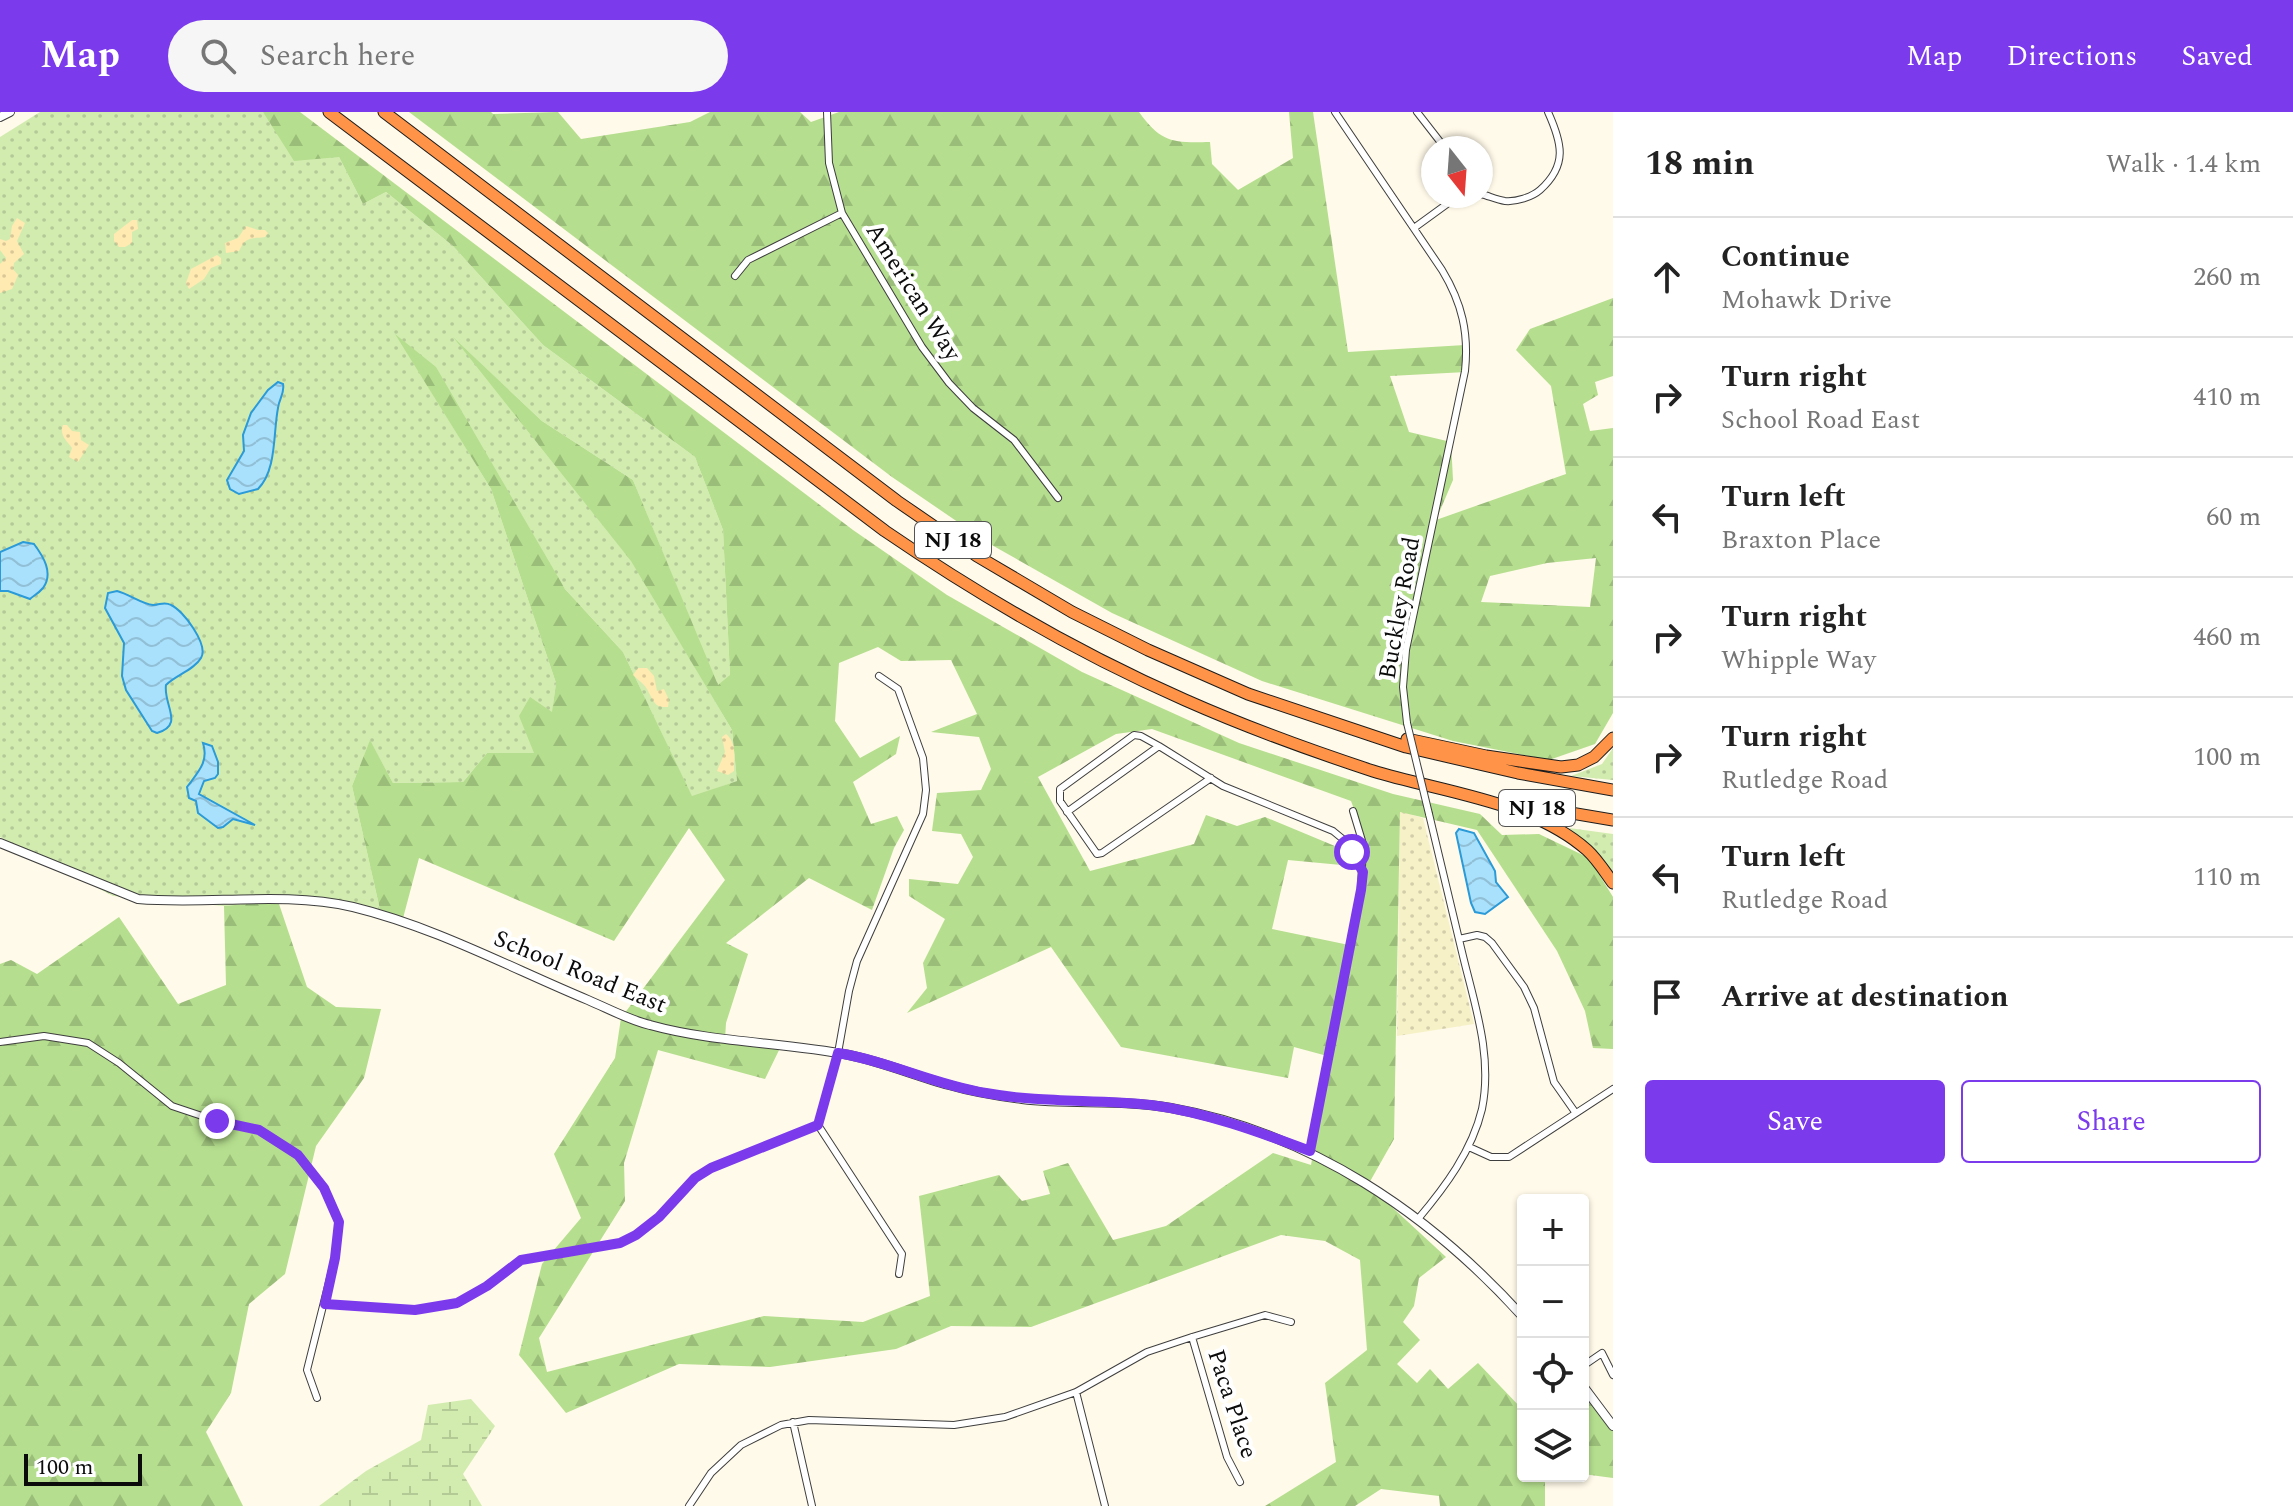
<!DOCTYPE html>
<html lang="en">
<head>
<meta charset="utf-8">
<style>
	:root { --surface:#fff; --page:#f6f6f6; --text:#222; --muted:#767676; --line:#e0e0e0; --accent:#7c3aed }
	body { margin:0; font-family:Spectral,serif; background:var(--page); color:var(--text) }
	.controls { position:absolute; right:24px; bottom:24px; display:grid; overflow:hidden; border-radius:8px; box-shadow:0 2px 6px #0004 }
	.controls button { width:72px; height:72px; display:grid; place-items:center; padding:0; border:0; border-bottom:2px solid var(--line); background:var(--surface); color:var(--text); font:40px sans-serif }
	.compass { position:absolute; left:1421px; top:24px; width:72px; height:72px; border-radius:50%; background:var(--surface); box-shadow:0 2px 6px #0004; rotate:163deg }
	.scale { position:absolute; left:24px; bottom:20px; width:118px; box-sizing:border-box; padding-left:8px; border:4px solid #0b0b0b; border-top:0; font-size:22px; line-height:28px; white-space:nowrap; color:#0b0b0b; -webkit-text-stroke:6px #fff; paint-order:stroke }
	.stop { position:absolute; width:24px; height:24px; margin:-18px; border:6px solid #7c3aed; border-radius:50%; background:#fff }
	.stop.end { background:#7c3aed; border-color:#fff; box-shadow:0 2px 8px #0008 }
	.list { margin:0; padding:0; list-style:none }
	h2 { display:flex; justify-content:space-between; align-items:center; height:104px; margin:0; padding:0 32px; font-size:34px }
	h2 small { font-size:26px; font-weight:400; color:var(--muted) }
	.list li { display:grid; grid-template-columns:52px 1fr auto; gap:24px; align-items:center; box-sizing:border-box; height:120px; padding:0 32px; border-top:2px solid var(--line) }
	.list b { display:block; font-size:30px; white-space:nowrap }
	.list p { margin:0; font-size:26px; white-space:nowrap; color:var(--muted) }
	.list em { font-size:26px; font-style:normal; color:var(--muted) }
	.actions { display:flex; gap:16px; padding:24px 32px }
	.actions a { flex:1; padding:18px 0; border:2px solid var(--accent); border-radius:8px; text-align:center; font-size:28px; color:var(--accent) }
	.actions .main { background:var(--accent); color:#fff }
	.icon { flex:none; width:44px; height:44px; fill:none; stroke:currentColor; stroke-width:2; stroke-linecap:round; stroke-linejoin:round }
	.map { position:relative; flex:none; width:1613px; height:1394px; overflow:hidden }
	header { display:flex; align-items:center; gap:48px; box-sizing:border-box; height:112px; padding:0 40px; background:var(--accent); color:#fff }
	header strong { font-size:38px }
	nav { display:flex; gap:44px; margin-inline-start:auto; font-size:28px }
	.search { width:560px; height:72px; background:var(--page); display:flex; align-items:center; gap:20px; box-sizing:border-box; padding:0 28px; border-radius:44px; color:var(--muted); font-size:30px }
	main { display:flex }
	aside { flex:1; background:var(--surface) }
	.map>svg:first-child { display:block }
	.farmland { fill:url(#farmland-dots) }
	.grass { fill:url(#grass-dots) }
	.forest { fill:url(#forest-firs); fill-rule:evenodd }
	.wetland { fill:url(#wetland-marsh) }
	.sand { fill:url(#sand-dots) }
	.water { fill:url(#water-waves); stroke:#2a9ad8; stroke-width:2 }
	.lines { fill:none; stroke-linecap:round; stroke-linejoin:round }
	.minor-casing { stroke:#3e3e3e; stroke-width:8 }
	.tertiary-casing { stroke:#3e3e3e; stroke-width:10 }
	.motorway-casing { stroke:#1c1c1c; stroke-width:13 }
	.minor { stroke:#fff; stroke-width:6 }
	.tertiary { stroke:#fff; stroke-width:8 }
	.motorway { stroke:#ff9347; stroke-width:11 }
	.minor-bridge-casing { stroke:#3e3e3e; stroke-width:8; stroke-linecap:butt }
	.minor-bridge { stroke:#fff; stroke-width:6 }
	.route { stroke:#7c3aed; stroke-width:10 }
	.labels { text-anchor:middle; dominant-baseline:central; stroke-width:8; stroke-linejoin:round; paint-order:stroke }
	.shield { fill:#fff; stroke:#545454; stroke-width:2 }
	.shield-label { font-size:22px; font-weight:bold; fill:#0b0b0b }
	.street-label { font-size:24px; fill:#0b0b0b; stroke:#fff }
</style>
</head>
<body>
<header>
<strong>Map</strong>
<div class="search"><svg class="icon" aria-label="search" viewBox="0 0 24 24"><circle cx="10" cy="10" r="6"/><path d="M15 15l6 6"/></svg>Search here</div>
<nav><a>Map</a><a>Directions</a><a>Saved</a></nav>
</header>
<main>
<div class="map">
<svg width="1613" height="1394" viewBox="0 0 1613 1394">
	<defs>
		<pattern id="farmland-dots" width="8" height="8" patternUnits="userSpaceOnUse" patternTransform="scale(2)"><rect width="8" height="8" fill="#f7f1c7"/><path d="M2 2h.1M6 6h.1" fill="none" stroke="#d2cdaa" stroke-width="1.8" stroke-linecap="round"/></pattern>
		<pattern id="grass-dots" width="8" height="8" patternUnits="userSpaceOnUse" patternTransform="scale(2)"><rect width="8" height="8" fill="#d2ecb0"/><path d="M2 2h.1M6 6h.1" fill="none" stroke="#b3c996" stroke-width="1.8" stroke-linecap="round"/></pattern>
		<pattern id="forest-firs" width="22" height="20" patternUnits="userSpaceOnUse" patternTransform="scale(2)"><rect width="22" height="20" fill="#b5de8e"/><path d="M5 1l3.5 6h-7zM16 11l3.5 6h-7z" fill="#9abd79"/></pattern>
		<pattern id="wetland-marsh" width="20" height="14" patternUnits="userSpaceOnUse" patternTransform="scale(2)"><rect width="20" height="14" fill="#d2ecb0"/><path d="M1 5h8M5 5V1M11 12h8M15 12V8" fill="none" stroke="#b3c996"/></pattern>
		<pattern id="sand-dots" width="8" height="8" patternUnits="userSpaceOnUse" patternTransform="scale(2)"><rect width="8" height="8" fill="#ffeab1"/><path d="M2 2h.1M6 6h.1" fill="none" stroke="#d9c797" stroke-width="1.8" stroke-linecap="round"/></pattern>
		<pattern id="water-waves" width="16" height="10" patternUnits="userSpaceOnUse" patternTransform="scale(2)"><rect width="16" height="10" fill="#a9e0fb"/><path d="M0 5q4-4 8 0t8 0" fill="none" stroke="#90bfd6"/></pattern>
	</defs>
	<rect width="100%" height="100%" fill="#fffae9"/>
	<!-- farmland -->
	<path class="farmland" d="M1400,699L1423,706L1474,912L1397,924Z"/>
	<!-- grass -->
	<path class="grass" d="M40,0H263L339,45L363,92L386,80L453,134L543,233L695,345L723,418L730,563L724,590L633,368L542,309L459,231L632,449L732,618L737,669L692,685L623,540L565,477L397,224L491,377L556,571L553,593L555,601L534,641H487L463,670L393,671L370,629L352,674L381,802L278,789L224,794L113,784L0,725V25Z
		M1613,636V668L1571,664L1602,652Z
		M1569,716L1613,722V760L1588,732Z"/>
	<!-- forest -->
	<path class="forest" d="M263,0H300L853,418L947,483L1082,560L1239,631L1393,682L1480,702L1502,723L1539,722L1589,746L1613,785V937L1593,936L1585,899L1557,839L1477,718L1400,700L1394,1027L1368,1073L1446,1145L1419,1166L1414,1194L1403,1210L1420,1228L1397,1252L1417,1271L1430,1257L1448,1277L1478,1251L1523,1298V1364H1545V1394H1440L1439,1384L1381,1377L1355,1394H1265L1336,1350L1325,1271L1367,1238L1360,1148L1325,1129L1281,1123L1031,1215L951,1214L896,1237L770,1255L679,1252L566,1301L519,1243L542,1152L581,1106L554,1042L615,946L621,906L725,768L689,716L614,829L419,746L402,810L381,802L352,674L370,628L393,671L463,670L487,641H534L519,604L530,585L552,600L556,571L491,377L395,222L436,255L565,477L623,540L692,684L737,669L732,618L631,449L453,225L542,309L633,368L718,573L730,563L723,418L695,345L543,233L453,134L386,80L363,92L339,45L294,49ZM878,535L901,549L951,548L977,602L931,620L979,625L991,657L981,678L937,681L932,719L961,722L973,745L958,772L909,767V784L945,807L923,851L927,876L907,901L1051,835L1121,935L1288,966L1294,935L1331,945L1311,1053L1273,1041L1166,1114L1113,1128L1068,1051L1043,1059L1050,1082L1022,1089L999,1063L919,1084L930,1184L863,1210L764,1204L547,1260L539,1226L625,1089L624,1051L658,938L765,967L781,934L725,927L726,911L748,842L726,831L809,766L872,798L894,736L904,718L897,704L871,712L853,670L896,642L900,624L860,646L835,609L839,551ZM1152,617L1351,689L1369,737L1349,833L1272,817L1288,748L1352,754L1342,737L1265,705L1237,714L1206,703L1194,732L1090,759L1038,665L1116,622Z
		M409,0H491L493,2L558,0L581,27L690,10L710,0H800L811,10L839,0H1139C1161,31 1174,31 1210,30L1212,52L1238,78L1293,46L1289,0H1313L1348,240L1465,233L1466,260L1390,264L1409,320L1451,330L1453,368L1436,408L1566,362L1551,274L1516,238L1530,217L1613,186V264L1595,270L1598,283L1583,292L1590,319L1613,316V601L1595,632L1549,648L1453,629L1262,569L1112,501L990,432L892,365ZM1596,446L1590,495L1481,490L1490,464L1547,451Z
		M278,789L307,875L336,895L381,897L364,966L316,1034L285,1162L249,1192L231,1281L206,1320L243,1394H0V852L11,848L37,862L119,805L178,892L226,873L224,794Z
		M1583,1274L1613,1307V1366L1583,1362Z"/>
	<!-- wetland -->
	<path class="wetland" d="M471,1287L495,1314L463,1362L482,1394H319L366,1359L421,1328L428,1293Z"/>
	<!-- sand -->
	<path class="sand" d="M17,106L25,111L17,129L24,142L14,151L13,157L18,163L12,177L0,181V152L6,146L0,138V127L6,129L10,127L12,114Z
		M132,108H137L138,117L132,120V131L125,135H119L114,129V122Z
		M246,114L258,118H265L268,121L265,125C250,127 246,124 239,139L226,141L225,131L238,126Z
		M217,143L221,146V152L211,156L204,167L189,177L186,171L191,157Z
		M67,313L72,319L80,320L81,328L89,333L78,350L69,345L72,336C67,329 59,323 63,313Z
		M638,556H647L654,564L657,579L664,577L669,588L668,595C654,596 654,589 648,579C645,572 638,568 633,563Z
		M726,622C737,631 734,646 734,659L728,663L717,659L725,640L722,625Z"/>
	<!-- water -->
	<path class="water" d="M278,270L283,272C285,281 279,287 278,296C273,321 277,358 258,377L239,382L230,377L227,368L244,339L243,323L251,301L268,278Z
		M23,430L34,432C43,444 54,461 43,476C38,482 33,484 30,487L8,479H0V440Z
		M117,479C129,482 142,492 153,493C160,493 164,489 171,493C183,498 209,533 201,546C194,558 176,563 166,573C163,593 185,613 157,621L152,619L126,578L122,564L124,531L105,496L108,481Z
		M203,631L212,634L218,650V662L215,666L204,669L199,682L255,713L233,707L223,715L218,716L198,701L196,689L189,686L187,675C198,660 209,650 203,631Z
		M1459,717L1474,721L1495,759L1496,770L1508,785L1485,802L1475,800L1471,791L1456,721Z"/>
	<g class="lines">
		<!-- minor casing -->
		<g class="minor-casing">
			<path id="minor" d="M827,0L829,51L842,101L922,235L949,271L973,296L1014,328L1058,386
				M1335,0L1442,158C1462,191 1469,221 1465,259L1406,538L1403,575L1407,611
				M1417,0L1445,36
				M1481,82C1489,84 1497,88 1505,89C1516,90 1532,85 1540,78C1568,53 1562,31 1548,0
				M1414,116L1458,84
				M735,164L748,148L842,101
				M1159,634L1141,624L1134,623L1060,677V689L1097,742L1102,741L1211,666
				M1067,700L1159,634L1223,674L1333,719L1344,728L1363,760
				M1459,827L1477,823L1485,825L1492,831L1524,875L1534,896L1554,970L1575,1000
				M0,930L44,924L88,931L119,951L172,994L217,1009L259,1018L298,1043L324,1076L339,1110L335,1146L307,1258L317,1286
				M818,1013L838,941L849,879L857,849L923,702L926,678L923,646L898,577L879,564
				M818,1013L902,1142L899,1162
				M1469,1035L1491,1045H1509L1613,977
				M1310,1039L1361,778L1363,732L1353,699
				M1418,1107C1445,1075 1472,1039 1482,997C1493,943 1474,891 1462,840C1451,794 1440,748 1429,702
				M325,1192L415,1198L457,1191L487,1174L521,1148L620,1131L636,1123L659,1105L695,1066L711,1056L818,1013
				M1192,1225L1227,1345L1240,1370
				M1583,1254L1602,1241L1613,1263
				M1076,1280L1105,1394
				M793,1310L812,1394
				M689,1394L711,1361L741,1333L781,1313L809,1308L954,1313L1005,1305L1076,1280L1147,1240L1192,1225L1265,1203L1291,1210"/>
		</g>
		<!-- tertiary casing -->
		<g class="tertiary-casing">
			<path id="tertiary" d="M0,5L10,0
				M0,731L138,787C209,793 282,779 353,795C435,815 511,856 588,888C609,897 629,908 650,913C715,931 784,930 849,943C883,950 916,964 949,973C973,980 998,984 1022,987C1071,993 1122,987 1171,996C1311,1021 1429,1101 1523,1205
				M1583,1274L1613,1314"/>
		</g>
		<!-- motorway casing -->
		<g class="motorway-casing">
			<path id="motorway" d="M329,0L885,419C980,484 1080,542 1185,588C1246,615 1309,638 1373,659C1441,680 1532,689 1587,738C1597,747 1605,760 1613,771
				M384,0L897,389L977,444L1072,500L1148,538L1248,582L1406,635L1518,661L1613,678
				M1407,627L1486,644L1561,655L1578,653L1594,645L1613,626
				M1506,690L1613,708"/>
		</g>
		<!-- minor -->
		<use href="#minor" class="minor"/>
		<!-- tertiary -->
		<use href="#tertiary" class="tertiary"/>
		<!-- motorway -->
		<use href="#motorway" class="motorway"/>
		<!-- minor-bridge casing -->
		<g class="minor-bridge-casing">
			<path id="minor-bridge" d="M1407,611L1429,702"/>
		</g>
		<!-- minor-bridge -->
		<use href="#minor-bridge" class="minor-bridge"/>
	</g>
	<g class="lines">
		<!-- route -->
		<path class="route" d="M217,1009L259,1018L298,1043L324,1076L339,1110L335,1146L325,1192L415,1198L457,1191L487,1174L521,1148L620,1131L636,1123L659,1105L695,1066L711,1056L818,1013L838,941C889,949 935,973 986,981C1041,991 1096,987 1151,993C1205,1000 1259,1020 1310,1039L1361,778L1363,760L1352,740"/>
	</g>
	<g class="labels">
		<!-- shield labels -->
		<g class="shield">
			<rect x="915" y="410" width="76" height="36" rx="6"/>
			<rect x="1499" y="678" width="76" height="36" rx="6"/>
		</g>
		<g class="shield-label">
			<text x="953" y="428">NJ 18</text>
			<text x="1537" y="696">NJ 18</text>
		</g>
		<!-- street labels -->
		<g class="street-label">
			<text transform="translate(913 180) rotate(58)">American Way</text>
			<text transform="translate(1400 496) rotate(-80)">Buckley Road</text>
			<text transform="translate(580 860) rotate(22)">School Road East</text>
			<text transform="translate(1232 1292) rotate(72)">Paca Place</text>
		</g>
	</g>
</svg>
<div class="controls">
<button>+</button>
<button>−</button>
<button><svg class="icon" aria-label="locate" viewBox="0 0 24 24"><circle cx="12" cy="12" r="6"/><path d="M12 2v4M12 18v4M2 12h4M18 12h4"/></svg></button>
<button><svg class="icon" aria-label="layers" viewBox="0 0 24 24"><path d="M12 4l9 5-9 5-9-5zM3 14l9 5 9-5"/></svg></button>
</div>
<svg class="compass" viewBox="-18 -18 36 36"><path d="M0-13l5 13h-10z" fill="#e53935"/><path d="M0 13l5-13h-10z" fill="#767676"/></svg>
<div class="scale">100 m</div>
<div class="stop" style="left:1352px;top:740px"></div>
<div class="stop end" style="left:217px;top:1009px"></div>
</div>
<aside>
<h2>18 min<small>Walk · 1.4 km</small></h2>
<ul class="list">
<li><svg class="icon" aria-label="ahead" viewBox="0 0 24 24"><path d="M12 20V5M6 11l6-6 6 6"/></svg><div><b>Continue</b><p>Mohawk Drive</p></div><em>260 m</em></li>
<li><svg class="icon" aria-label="right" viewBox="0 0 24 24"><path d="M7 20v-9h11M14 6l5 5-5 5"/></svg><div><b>Turn right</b><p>School Road East</p></div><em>410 m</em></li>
<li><svg class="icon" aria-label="left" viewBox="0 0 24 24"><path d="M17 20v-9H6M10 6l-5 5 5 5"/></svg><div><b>Turn left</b><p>Braxton Place</p></div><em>60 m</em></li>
<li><svg class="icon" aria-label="right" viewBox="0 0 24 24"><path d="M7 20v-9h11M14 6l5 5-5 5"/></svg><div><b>Turn right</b><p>Whipple Way</p></div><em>460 m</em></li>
<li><svg class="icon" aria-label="right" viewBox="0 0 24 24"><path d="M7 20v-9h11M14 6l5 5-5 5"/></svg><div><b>Turn right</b><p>Rutledge Road</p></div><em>100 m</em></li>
<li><svg class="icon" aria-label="left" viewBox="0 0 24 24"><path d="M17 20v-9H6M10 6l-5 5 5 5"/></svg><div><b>Turn left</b><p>Rutledge Road</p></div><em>110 m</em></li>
<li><svg class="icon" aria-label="arrive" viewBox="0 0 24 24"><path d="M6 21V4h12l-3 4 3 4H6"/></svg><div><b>Arrive at destination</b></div></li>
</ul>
<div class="actions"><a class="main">Save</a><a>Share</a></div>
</aside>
</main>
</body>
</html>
